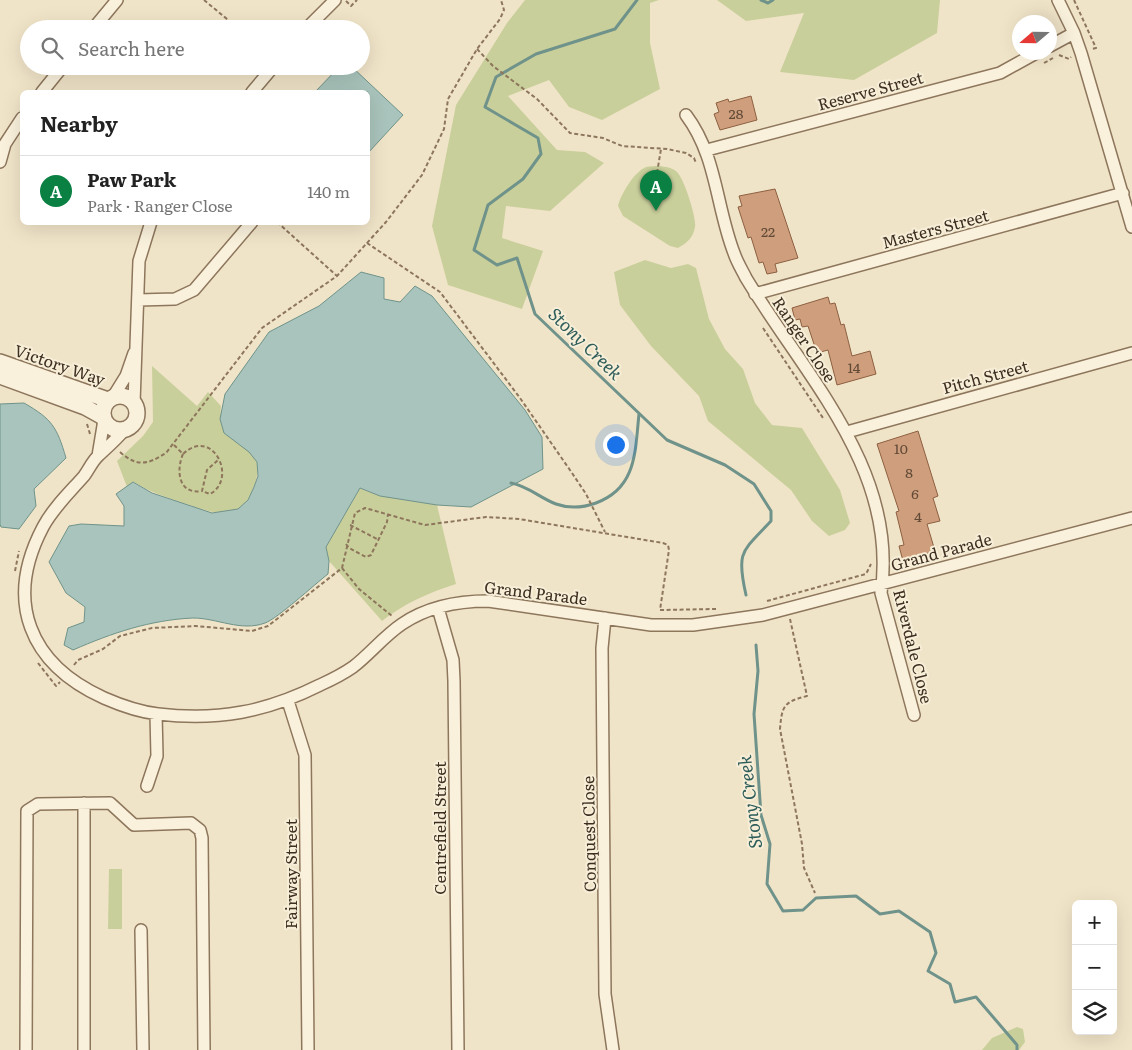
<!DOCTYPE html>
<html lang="en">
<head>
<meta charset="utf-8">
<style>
	:root { --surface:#fff; --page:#f6f6f6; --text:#222; --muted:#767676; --line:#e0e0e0; --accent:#0b8043 }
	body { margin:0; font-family:Literata,serif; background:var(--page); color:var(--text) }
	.controls { position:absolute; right:15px; bottom:15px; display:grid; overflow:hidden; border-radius:8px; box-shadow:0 5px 20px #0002 }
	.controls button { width:45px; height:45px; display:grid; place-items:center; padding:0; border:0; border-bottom:1px solid var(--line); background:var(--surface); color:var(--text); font:25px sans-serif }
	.compass { position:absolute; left:1012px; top:15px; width:45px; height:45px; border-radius:50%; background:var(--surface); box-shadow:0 5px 20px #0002; rotate:250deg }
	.you { position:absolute; left:615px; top:444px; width:18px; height:18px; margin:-12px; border:4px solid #fff; border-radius:50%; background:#1a73e8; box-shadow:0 0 0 8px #1a73e833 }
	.badge { display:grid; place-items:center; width:32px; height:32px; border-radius:50%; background:var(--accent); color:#fff; font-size:16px; font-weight:700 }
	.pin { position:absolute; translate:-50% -41px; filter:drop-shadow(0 1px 2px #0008) }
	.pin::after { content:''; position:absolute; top:26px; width:18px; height:15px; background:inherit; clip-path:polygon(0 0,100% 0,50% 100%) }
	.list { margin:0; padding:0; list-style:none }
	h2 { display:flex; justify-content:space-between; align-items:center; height:65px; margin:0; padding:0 20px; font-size:21px }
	h2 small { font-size:16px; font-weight:400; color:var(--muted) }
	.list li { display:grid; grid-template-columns:32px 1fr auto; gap:15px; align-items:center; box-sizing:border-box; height:70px; padding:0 20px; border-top:1px solid var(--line) }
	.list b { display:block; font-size:19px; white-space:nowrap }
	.list p { margin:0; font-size:16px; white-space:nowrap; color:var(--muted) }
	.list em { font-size:16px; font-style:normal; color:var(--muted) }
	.icon { flex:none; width:28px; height:28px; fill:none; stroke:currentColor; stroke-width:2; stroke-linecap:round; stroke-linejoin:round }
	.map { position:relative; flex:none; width:1132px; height:1050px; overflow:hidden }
	.search { position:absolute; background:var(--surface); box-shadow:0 5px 20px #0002; left:20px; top:20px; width:350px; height:55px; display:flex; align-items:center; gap:12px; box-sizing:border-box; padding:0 18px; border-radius:28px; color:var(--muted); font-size:19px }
	.panel { position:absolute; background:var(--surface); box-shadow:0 5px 20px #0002; left:20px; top:90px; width:350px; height:135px; border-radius:8px }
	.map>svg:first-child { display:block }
	.green { fill:#c9cf9b }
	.water { fill:#a9c4bc; stroke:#6f938a }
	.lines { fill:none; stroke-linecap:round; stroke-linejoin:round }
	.stream { stroke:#6f938a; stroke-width:3 }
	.building { fill:#cf9f7d; stroke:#8d5f41 }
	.minor-casing { stroke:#8d765c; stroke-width:14 }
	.tertiary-casing { stroke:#8d765c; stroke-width:18 }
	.path { stroke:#8d765c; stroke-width:2; stroke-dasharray:4 2.5; stroke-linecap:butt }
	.minor { stroke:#faf1dc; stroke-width:11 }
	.tertiary { stroke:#faf1dc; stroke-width:15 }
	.labels { text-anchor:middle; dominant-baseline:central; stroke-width:4; stroke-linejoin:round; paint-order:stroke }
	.number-label { font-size:14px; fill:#624a37 }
	.street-label { font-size:16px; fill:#3d2e20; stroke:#f7eed8 }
	.water-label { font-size:18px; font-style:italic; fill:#2f5d5a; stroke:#f7eed8 }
</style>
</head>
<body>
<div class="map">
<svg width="1132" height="1050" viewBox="0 0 1132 1050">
	<rect width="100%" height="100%" fill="#f0e4c8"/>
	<!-- green -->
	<path class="green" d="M525,0H659L650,3V43L660,89L602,120L569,107L549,80L508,96L557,150L585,152L604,163L550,211L506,206L502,238L543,251L522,309L448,285L432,226L456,105L507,23Z
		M717,0H940L937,33L854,80L780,72L804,13L746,21Z
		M659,166C666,167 671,167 677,172C684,178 697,219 695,227C693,238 687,243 678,248L670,246L623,216L618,206C621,194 634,172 646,167C650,166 655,166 659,166Z
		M645,260L671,268L688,264L696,268L709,319L725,349L743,369L755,403L772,425L802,428L840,490L850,523L845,530L829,536L812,521L791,490L708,421L699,396L651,346L620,305L614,272Z
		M152,366L197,406L208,392L221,406C217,449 252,438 257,464C259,475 255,484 251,494C236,524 207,511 183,503C165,497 150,492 134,482L127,487L117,461L143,436L153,422Z
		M360,488L380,496L437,505L456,584C428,593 405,603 382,621L329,561L326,547Z
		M109,869H122V929H108Z
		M1017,1027L1023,1029L1025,1042L1019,1050H982L992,1038Z"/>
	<!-- water -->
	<path class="water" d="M340,66H351L403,115L368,153V92H315Z
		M361,272L384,278V299L400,302L415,286L432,296L525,410L542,437L543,469L471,507L437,505L380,496L360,488L326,547L329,561L328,574C315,584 277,619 265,623C241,632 217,618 193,618C150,620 112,633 73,650L64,645L68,628L84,622L85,607L66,593L49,562L69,526L81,524L124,526V506L116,494L133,482L152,493L212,513L238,509L248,500L254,487L258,476L257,462L249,452L224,433L220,419L225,394L269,332L319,306Z
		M24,403C52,419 57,427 66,458L34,489L36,506L19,529L1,527L0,524V404Z"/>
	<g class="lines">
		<!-- stream -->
		<path class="stream" d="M637,0L615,29L536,54L496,77L485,107L538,138L541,154L523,179L488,205L474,250L497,265L517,258L535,314L667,440L725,465L754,484L771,511V521C742,552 736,551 746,595
			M761,0L768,3L773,0
			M511,483C528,486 540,498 556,504C570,509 582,508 596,503C637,488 635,451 639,414
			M756,645L758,671L754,714L761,815L770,844L767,884L783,911L803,910L816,898L856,896L880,914L899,911L930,932L936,953L928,971L950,984L955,1002L976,997L1017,1045V1050"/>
	</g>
	<!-- building -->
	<path class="building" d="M751,96L757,120L720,130L714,114L719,112L716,103L728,99L729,102Z
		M775,189L798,258L775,264L777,272L767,274L763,262L759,263L751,237L748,238L738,207L742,206L739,196Z
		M828,297L830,304L835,303L841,325L844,324L852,356L870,351L876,374L837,385L828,350L817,353L808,326L802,327L800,319L795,320L792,308Z
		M918,431L938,496L933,498L940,521L927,524L935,551L903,561L899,546L904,545L896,512L899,511L877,444Z"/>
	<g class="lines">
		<!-- minor casing -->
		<g class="minor-casing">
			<path id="minor" d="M1058,0L1074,33L1081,53L1132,227
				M93,29L117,0
				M306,29L335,0
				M1050,46L1074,33
				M42,92L63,66
				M252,92L274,66
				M686,115C717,156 716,207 734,253C737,262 742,270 746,278C805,376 899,470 881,593L914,715
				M707,150L1000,73L1038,52
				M0,162L5,144L22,118
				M755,294L1123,193
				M138,300L175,299L194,290L252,222
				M113,397L126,376L134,353
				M134,403L139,261L151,222
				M126,428C118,438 109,446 99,455C93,460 89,469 84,476C70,492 53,508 43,527C4,601 29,664 104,698C120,705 140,712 158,714C218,721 266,712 320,685C331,680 343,674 353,667C370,654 384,636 402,624C427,607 458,601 488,601L651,625H693L763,615L1132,518
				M847,432L1132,353
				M98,456L104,420
				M438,608L453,660L454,681L458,1050
				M605,618L602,648L605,994L613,1050
				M288,701L305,755L308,1050
				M147,786L157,756L156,714
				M84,803V1050
				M141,930L143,1050
				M26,1050L27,811L38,804L110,803L134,825L191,823L200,830L202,838L204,1050"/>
		</g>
		<!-- tertiary casing -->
		<g class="tertiary-casing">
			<path id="tertiary" d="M0,362L108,400
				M0,376L85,407L103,417
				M103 413a17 17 0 1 1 34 0a17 17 0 1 1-34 0Z"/>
		</g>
		<!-- path -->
		<path class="path" d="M204,0L239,29
			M1074,0L1096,48L1092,49
			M346,1L351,6L357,0
			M477,49L493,66L537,99L570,133L603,138L622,146L667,149L686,153L694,158L696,163
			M1059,55L1069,59L1071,57
			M1044,63L1053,58
			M657,173L661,149
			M277,222L337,276
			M367,243L440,292L520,398L572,473L586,494L605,532
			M763,328L823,418
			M87,424L90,434
			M174,445L183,454C213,426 238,479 210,494L202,491
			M120,452C137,467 147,465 166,453L262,328L337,276L386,222L422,175L444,129L448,99L477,49L500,19L504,10L501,0
			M183,454C176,470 178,495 202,491L207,470L218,460
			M350,525L377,539
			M346,544L349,548L366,557L371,555L387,522L388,514
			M342,568L359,589L392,616
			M15,571L19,551
			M767,601L866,574L871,564
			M790,619L807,696C784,702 782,705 780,729L802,844L804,868L815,893
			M38,663L56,686L60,682
			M74,665L78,660L103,649L120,636L152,628L196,626L252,631L268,626L342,568L355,513L365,508L425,525L486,517L519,519L663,543L668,545L669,550L660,610L716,609"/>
		<!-- minor -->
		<use href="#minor" class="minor"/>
		<!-- tertiary -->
		<use href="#tertiary" class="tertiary"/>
	</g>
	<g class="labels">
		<!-- number labels -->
		<g class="number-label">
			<text x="736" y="113">28</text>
			<text x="768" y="231">22</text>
			<text x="854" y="367">14</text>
			<text x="901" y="448">10</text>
			<text x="909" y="472">8</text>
			<text x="915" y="493">6</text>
			<text x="918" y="516">4</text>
		</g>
		<!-- street labels -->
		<g class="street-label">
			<text transform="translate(870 90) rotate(-15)">Reserve Street</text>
			<text transform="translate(935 228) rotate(-15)">Masters Street</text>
			<text transform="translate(805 339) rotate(56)">Ranger Close</text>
			<text transform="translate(60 364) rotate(19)">Victory Way</text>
			<text transform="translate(985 376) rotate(-15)">Pitch Street</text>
			<text transform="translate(941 551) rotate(-15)">Grand Parade</text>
			<text transform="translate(536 592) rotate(7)">Grand Parade</text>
			<text transform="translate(914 646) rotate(76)">Riverdale Close</text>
			<text transform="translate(439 828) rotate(-90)">Centrefield Street</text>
			<text transform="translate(588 834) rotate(-91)">Conquest Close</text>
			<text transform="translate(290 874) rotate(-90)">Fairway Street</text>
		</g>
		<!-- water labels -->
		<g class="water-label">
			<text transform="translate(586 343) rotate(44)">Stony Creek</text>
			<text transform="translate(749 802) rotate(-97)">Stony Creek</text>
		</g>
	</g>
</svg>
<div class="controls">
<button>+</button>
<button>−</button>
<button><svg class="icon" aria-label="layers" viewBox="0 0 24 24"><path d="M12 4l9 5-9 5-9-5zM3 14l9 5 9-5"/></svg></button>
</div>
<svg class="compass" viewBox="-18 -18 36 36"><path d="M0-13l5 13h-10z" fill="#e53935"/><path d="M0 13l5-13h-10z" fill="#767676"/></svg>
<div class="you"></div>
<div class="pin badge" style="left:656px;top:211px">A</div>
<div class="search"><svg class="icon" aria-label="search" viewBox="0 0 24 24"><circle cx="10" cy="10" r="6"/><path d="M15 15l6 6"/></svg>Search here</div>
<section class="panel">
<h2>Nearby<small></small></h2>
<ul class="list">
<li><span class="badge">A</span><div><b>Paw Park</b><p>Park · Ranger Close</p></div><em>140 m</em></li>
</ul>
</section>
</div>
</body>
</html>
